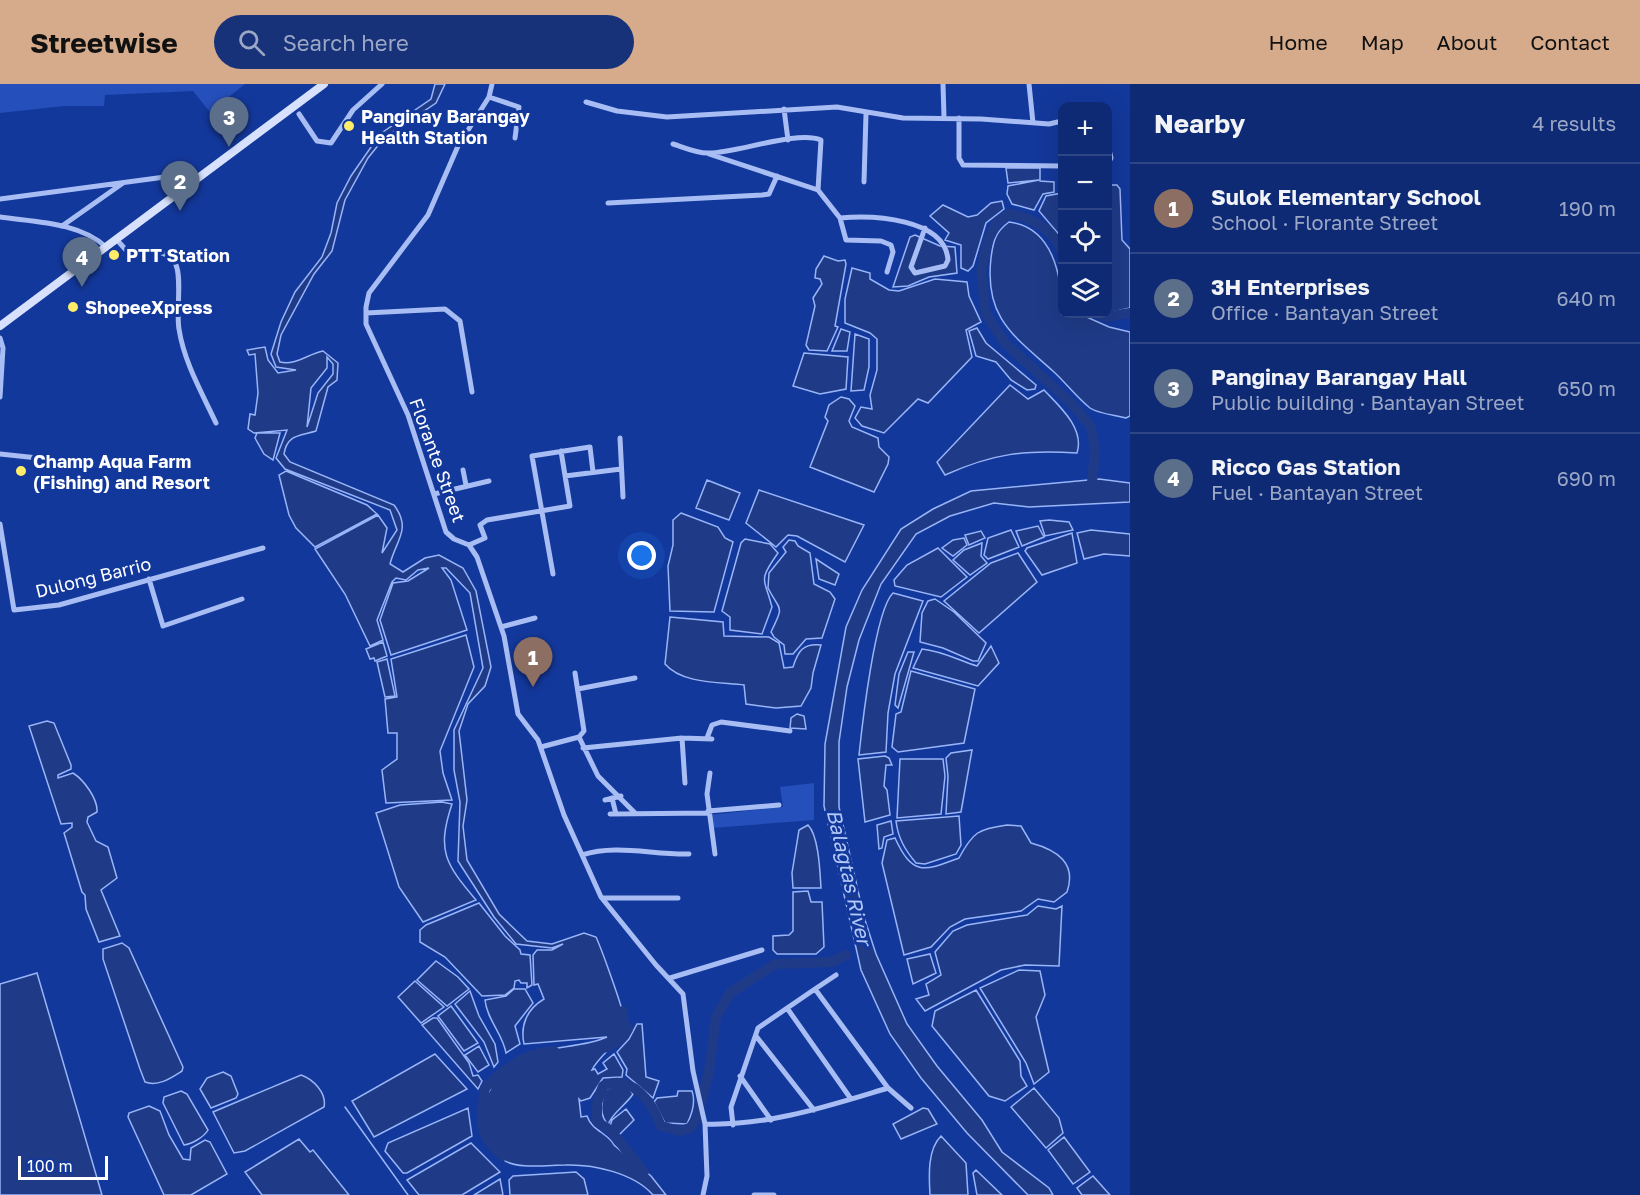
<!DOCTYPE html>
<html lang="en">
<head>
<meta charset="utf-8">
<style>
	:root { --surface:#0e2a74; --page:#173279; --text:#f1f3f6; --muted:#9ba7c5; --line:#2e4686; --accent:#d6ab8b }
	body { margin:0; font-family:"Golos Text",sans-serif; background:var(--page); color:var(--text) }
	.controls { position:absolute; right:18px; top:18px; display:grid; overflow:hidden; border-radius:12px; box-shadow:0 6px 24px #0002 }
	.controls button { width:54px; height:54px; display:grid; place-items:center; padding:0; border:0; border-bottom:2px solid var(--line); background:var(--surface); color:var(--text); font:30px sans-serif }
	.scale { position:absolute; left:18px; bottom:15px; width:90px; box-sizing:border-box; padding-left:6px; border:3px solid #fff; border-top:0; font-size:16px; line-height:21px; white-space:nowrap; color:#fff; -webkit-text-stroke:4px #13389b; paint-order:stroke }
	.you { position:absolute; left:642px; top:472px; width:21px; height:21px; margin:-15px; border:4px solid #fff; border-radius:50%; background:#1a73e8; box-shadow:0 0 0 9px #1a73e833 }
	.badge { display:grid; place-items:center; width:39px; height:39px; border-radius:50%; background:var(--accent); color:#fff; font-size:20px; font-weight:700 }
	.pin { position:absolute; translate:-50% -50px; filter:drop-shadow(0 2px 3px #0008) }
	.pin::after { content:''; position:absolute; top:32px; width:21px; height:18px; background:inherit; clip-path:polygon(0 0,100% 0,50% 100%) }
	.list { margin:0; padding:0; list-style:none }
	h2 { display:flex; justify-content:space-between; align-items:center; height:78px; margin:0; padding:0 24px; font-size:26px }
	h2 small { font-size:20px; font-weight:400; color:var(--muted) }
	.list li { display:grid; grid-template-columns:39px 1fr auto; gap:18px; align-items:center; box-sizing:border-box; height:90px; padding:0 24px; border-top:2px solid var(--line) }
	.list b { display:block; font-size:22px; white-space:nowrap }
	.list p { margin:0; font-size:20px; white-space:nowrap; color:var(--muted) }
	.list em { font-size:20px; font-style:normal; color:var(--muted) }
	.icon { flex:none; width:33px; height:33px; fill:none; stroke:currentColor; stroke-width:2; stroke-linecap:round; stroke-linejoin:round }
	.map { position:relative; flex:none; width:1130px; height:1111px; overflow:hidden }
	header { display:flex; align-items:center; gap:36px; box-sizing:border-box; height:84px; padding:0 30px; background:var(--accent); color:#111 }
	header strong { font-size:28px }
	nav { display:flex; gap:33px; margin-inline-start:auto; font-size:21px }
	.search { width:420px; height:54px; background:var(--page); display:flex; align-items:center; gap:15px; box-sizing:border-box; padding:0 21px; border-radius:33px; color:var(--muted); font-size:22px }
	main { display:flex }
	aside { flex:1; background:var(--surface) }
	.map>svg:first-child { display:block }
	.green { fill:#254fba }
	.water { fill:#1f3b88; stroke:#99b5f7; stroke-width:1.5; fill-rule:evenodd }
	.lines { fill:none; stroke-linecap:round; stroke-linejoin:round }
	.stream { stroke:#99b5f7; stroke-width:1.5 }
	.river { stroke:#1f3b88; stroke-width:10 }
	.street { stroke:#a7bdf4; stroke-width:5 }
	.secondary { stroke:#d7e1fd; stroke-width:8 }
	.poi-dot { fill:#ffed6a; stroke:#13389b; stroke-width:2 }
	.labels { text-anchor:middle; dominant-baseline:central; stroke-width:6; stroke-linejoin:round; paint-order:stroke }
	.poi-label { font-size:18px; font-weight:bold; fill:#fff; stroke:#13389b; text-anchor:start }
	.street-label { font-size:18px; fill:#fff; stroke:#13389b }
	.water-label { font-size:20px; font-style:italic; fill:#b4c8fa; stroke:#13389b }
</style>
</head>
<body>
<header>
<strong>Streetwise</strong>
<div class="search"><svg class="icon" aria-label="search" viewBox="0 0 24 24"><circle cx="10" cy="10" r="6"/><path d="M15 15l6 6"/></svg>Search here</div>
<nav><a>Home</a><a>Map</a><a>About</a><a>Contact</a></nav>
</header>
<main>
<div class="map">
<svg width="1130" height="1111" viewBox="0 0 1130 1111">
	<rect width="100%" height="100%" fill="#13389b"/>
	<!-- green -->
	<path class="green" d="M0,0H245L210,28L193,7L105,11L104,22H64L0,29Z
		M814,699V736L712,744L710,731L783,723L780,703Z"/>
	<!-- water -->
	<path class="water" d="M435,0H445L436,19L384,54L368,74L345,116L332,167L314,190L281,251L277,270L280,278C295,282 308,270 323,267L338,279L337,296L328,303L316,347C300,352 287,350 284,370L290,378L394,421C412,445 396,456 390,480L403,488L425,474L439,471L463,484L476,507L491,583L485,602L468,620L459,647L467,716L463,742L467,776L499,830L527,857L552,860L584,849L596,853C601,864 627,934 625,941C622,958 599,971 592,986L595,985L598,990L607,985L603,979L614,970L623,986L622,993L603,994L590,1014L581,1017L579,1015L581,1033L587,1032C592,1047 608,1049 614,1061L651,1092L666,1111H653C634,1089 593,1080 565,1081C548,1081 516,1086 502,1075C489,1065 487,1050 484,1035C480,1016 497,991 511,980C536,960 579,966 607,953L524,960C520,941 527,925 544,915L538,900L534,901L533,871L537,866H552L563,860L552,864L516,860L494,833L458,777L460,718L454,686V646L483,584L470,509L446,484H442L451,496L467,546L391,571L380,536L393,499L408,497L429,484L418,486L406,496L396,494L392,498L377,536L383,556L370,562L345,510L315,465L378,431L387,444L382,469L397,446L390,426L285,385L276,374L287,346L254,349L248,345L250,330L255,331L258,309L255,270L249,271L247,266L265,263L268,276L278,289L296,286L276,283L271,270L281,238L295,208L322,173L331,149L337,119L351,92L380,50L431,15ZM327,273L333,280V290L318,309L307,343L311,304L327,284Z
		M1006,84H1040V97L1054,98V108L1043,110L1034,126L1012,120L1007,110L1008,102L1039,96L1008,99Z
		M1108,101H1117L1120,105L1122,156L1130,165V224L1108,229Z
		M1062,109V154L1039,127L1046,112Z
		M1002,117L1004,125L986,139L973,182L968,187L961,184V161L945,156L949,149L930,132L943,121L968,133L977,131L991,119Z
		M1009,138C1053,143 1062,192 1062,230H1080L1109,243L1130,248V332L1126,334C1115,331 1099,330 1090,324C1077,314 1066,299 1054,288C1014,252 984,234 991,174C993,158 995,148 1009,138Z
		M915,151L940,162L955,163L957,189L929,193L908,202L893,203L910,153Z
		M824,172L838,177L845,176L846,180L835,242L838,243L827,267L809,266L806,261L815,222L813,214L822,200L820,195L815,194L816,185Z
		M852,184L870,189V195L889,206L899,207L935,195L967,198L969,212L981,238L966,246L972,273L928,319L918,315L884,349L862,342L855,334L861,323L872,325L870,311L877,286V255L870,249L845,239V215Z
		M977,244L986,259L1036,301L1035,305L1027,306L1011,296L996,278L976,272L969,247Z
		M841,245L850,248L847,267H832Z
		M855,250L869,255V283L864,306L851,307Z
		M804,269L848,273L846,305L820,310L793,302Z
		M1010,301L1028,315L1044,306C1059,322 1085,344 1077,369C1024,366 994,369 945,391L937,378Z
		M841,313L849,315L855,322L849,337L852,343L878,354L879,363L889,373L888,380L874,408L810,383L828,337L825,333L829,321Z
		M257,349H280L273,376L264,370L255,354Z
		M286,387L367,421L377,430L315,463L296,444L289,431L279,391Z
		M1099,395L1130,399V418L1029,423L994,419L950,432L916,450L881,500L859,556L847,603L839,658V723L864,833L876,870L907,940L937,982L982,1036L1002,1068L1049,1104L1053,1111H1028L967,1049L921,994L890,950L861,886L824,722L825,660L846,543L862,506L901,445L933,425L971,407Z
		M707,396L740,409L729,436L696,424Z
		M759,406L864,441L845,478L797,452L788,451L776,463L746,439Z
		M681,429L718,443L725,454L733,458L714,528L670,527L668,482L673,461V436Z
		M1049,436L1069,438L1073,446L1045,452L1040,437Z
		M1038,442L1044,453L1022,462L1016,447Z
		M1011,446L1019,463L988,475L984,471L988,454Z
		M1091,446L1130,450V472L1104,470L1084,475L1077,449Z
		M981,447L985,454L969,461L965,451Z
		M1072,449L1077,479L1042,491L1025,467L1027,464Z
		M964,454L967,461L953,472L942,464L953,456Z
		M745,455L770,460L778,469C758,497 764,493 772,523L762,550L730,546V533L722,527L741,459Z
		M789,456L795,457L798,462L810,469L814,500L830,508L835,515L822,554L806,555L793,570H785L784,561L774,553L771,548C785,520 780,528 768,504L769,489L786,468L783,463Z
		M982,459L981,472L987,479L970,491L953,476L964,466Z
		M938,464L967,493L941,513L895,502L894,496L907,481Z
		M1018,469L1037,498L979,549L944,517L991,479Z
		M816,475L839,490L835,501L819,495Z
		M893,509L923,517L895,590L888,629L886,668L859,671C862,642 875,526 893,509Z
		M935,515L954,528L986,559L978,577H973L943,564L920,558L922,529L928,517Z
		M670,533L723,538L724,552L769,553L779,559L784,584L793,583C798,567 803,559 821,561L813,589L811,604L801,622L776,624L746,620L744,601C720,598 682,600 665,580Z
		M466,551L474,583L440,667L443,689L452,716L386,719L382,686L397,675V649H388L385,615L397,613L391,575Z
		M383,558L387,572L375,577L374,574L370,575L366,565Z
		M991,562L999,579L978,602L913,584L922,565C942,567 958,576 977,582Z
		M908,568H914L898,624L895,621L899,590Z
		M387,575L395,612L385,613L377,578Z
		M911,587L975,605L964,659L898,668L892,663L896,630L901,628Z
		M797,630L804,632L806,645L790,644L791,634Z
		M47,637L54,639L71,681V685L58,691V694L73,689C84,696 98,715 97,728L88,733L87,738L96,757L108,763L117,794L101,806L120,852L99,858L86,825L85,811L82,808L64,749L72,743V739L61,740L29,642Z
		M972,666L961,728L946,730L948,692L946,674L951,669Z
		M885,672L889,674L892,681H886L884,702L887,706L890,731L865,738L858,675Z
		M900,675H943L945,692L941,730L897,734Z
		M442,718L452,720C436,768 446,780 476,816L423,838L399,803L376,729L400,721Z
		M959,732L961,761L956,770L925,780L916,779C905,766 898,754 896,737Z
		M891,737L893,750L884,753L882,764L879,765L877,741Z
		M808,741C819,752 820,789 821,804H793L792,789L799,746Z
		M1007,741L1021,742L1031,759C1057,766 1077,779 1067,808L1054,818L1038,815L1021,827L965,835L950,843L931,863L904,871L882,779L887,756L895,754C913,793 924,787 959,774C973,748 978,745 1007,741Z
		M808,807L811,818H822L824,863L816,870H777L773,866V852L789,851L793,847V808Z
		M479,819L505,852L520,866L521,870L530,871L532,901L527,904V899H521L519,896L515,897L514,904L505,911L482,912L445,873L420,858V846L426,841Z
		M1038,822L1056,825L1062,822L1059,882L1025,881L1001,886L925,927L916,915L929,911L926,900L941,891L935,868L953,847L967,841L1027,831Z
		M122,859L129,864L183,983L182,987C171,994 158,1003 145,998L140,985L103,875V865Z
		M930,870L936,889L913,900L907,875Z
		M436,877L458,893L469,905L447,922L417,896Z
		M1019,886L1040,887L1045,911L1036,933L1049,988L1034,1000L1026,979L980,904Z
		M37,889L102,1111H0V900Z
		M415,897L444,923L421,939L398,913Z
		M514,905H525L533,919L515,942L520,960L506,969C503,950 487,936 485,916L506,912Z
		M976,906L1020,977L1021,992L1027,1002L1005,1017L989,1012L932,942L935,927Z
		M470,907L479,932L495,960L498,978L494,983L484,958L455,920Z
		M451,922L478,959L464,967L438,932Z
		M433,934H437L469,979L473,992L478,991L482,997L478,1005L422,941Z
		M637,940H642L646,993L659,997L653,1014L626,991L627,985L617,968L629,955Z
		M479,962L489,981L478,988L465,971Z
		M435,970L467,1005L374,1053L352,1017Z
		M223,988L231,992L238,1010L236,1014L211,1024L200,1005L207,994Z
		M301,991C313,995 327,1009 324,1023L245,1067L234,1069L213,1028Z
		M619,1000H626L633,1010C626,1021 611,1030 608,1041C599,1030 601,1020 605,1006Z
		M1034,1004L1059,1034L1063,1049L1046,1064L1011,1023Z
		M181,1007L187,1010L208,1046C204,1053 192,1060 184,1061L163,1019L164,1013Z
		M678,1007H692C696,1018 692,1030 687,1040L665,1039L654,1018L657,1014L677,1012Z
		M149,1022L160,1027L169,1051L183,1075L190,1076L191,1064L205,1056L210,1058L227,1090L191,1111H164L128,1033L129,1029Z
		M468,1024L472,1052L407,1089H403L385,1067L388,1059Z
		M923,1024L928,1025L937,1040L901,1055L893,1040Z
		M626,1025L634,1036L619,1051L610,1042L612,1036Z
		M941,1052L966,1079L968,1111H930C929,1093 927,1066 941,1052Z
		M1064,1053L1090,1088L1073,1100L1048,1066Z
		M299,1055L310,1068L313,1066L349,1111H262L245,1088Z
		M471,1059L500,1088L462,1111H419L407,1096Z
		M976,1086L1002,1111H977L973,1089Z
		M576,1088L584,1095L588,1111H510L509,1096L513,1092Z
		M1093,1092L1110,1111H1082L1077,1104Z
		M500,1095L503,1111H474Z"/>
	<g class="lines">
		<!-- stream -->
		<path class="stream" d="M345,1023L408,1111"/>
		<!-- river -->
		<path class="river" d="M1062,168C1053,144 1033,134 1009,130L997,138L988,156L981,187L986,230L1005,259L1072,320L1091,343L1095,366L1091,409
			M1099,230L1106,233L1130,229
			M597,965C612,964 621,957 628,945L623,937V927
			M503,1072C477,1052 481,1034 485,1004C505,984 525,969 554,967
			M644,1088L610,1046L597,1038V1019L603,1002C632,989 652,1018 661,1042L680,1047L690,1044L696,1036L709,987L716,933L730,909L775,880L832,878L846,871"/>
		<!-- street -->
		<path class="street" d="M492,0L489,13L458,62L428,131L369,209L366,223V240L408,331L446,448L454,455L469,461L477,473L504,552L518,630L538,656L564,731L601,813L656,881L683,910L693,987L705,1040L707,1092L703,1111
			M943,0L944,33
			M1029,0L1033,39
			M489,13L519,23L515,54
			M586,18L617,27L667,33L837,23L903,34L981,35L1049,40L1062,37
			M784,25L788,56
			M299,30L317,57L331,59L353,26L382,0
			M959,34V74L963,81L1062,82
			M673,60C683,63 698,70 709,69C737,69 797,46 821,56L818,106L840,134L846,156L881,157L891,161L893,168L887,188
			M1108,61L1111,74L1108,80
			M709,70L818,106
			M864,98L866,30
			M0,115L165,93L171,96L179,108
			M608,119L762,111L769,110L777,92
			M0,133C35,138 79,138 106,163
			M840,134C872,131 945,134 948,176L945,182L915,189L911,183L925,144
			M62,142L123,99
			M117,156L126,166C142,166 167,163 176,181C182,195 176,228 179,245C184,278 202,309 216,339
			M366,229L445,225L460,237L472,308
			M0,254L3,264L0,313
			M620,354L623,413
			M0,370L66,377
			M463,386L466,401
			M565,392L621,385
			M434,410L489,397
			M0,440L14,526L59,521L263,464
			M469,461L485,454L480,441L487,436L570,422L561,367
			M553,490L532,372L590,363L593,388
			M149,495L163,542L242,515
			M501,543L535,534
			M578,605L635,594
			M579,653L598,692L635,729
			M682,654L685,699
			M707,654L712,641L721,638L790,647
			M541,663L579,653L584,647L575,589
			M583,664L682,654L712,655
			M710,689L707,710L715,770
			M612,714L616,730
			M605,716L621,712
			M708,727L779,721
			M610,730L709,729
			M582,771C617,760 652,771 689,770
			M603,814H678
			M670,894L762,866
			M815,905L836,891
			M787,924L851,1015
			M756,952L814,1026
			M740,992L771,1036
			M888,1004L911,1024
			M705,1040C769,1042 828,1022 888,1004L815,905L758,944L731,1023L733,1041
			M754,1111H774"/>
		<!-- secondary -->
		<path class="secondary" d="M0,242L324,0"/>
	</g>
	<!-- markers -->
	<g class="poi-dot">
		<circle cx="349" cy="42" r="6"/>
		<circle cx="114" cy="171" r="6"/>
		<circle cx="73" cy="223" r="6"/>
		<circle cx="21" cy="387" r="6"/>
	</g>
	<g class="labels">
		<!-- poi labels -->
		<g class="poi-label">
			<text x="361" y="32">Panginay Barangay<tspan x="361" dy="21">Health Station</tspan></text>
			<text x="126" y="171">PTT Station</text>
			<text x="85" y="223">ShopeeXpress</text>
			<text x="33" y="377">Champ Aqua Farm<tspan x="33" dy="21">(Fishing) and Resort</tspan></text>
		</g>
		<!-- street labels -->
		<g class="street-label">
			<text transform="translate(438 376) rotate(70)">Florante Street</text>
			<text transform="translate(93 493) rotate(-14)">Dulong Barrio</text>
		</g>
		<!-- water labels -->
		<g class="water-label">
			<text transform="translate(850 793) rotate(77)">Balagtas River</text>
		</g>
	</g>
</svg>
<div class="controls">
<button>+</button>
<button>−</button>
<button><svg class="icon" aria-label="locate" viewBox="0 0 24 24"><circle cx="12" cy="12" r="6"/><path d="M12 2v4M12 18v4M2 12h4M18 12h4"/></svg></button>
<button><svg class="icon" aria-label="layers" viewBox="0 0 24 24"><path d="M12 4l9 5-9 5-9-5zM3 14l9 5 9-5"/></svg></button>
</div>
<div class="scale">100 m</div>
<div class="you"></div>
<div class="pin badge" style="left:533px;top:603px;background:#8d6e63">1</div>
<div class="pin badge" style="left:180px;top:127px;background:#5c6f8a">2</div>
<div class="pin badge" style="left:229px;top:63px;background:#5c6f8a">3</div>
<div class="pin badge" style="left:82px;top:203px;background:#5c6f8a">4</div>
</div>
<aside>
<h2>Nearby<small>4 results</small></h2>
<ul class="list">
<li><span class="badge" style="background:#8d6e63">1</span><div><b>Sulok Elementary School</b><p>School · Florante Street</p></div><em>190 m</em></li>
<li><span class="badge" style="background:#5c6f8a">2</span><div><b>3H Enterprises</b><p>Office · Bantayan Street</p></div><em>640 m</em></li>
<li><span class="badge" style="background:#5c6f8a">3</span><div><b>Panginay Barangay Hall</b><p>Public building · Bantayan Street</p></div><em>650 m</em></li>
<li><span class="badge" style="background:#5c6f8a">4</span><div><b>Ricco Gas Station</b><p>Fuel · Bantayan Street</p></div><em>690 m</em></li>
</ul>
</aside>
</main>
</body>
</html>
